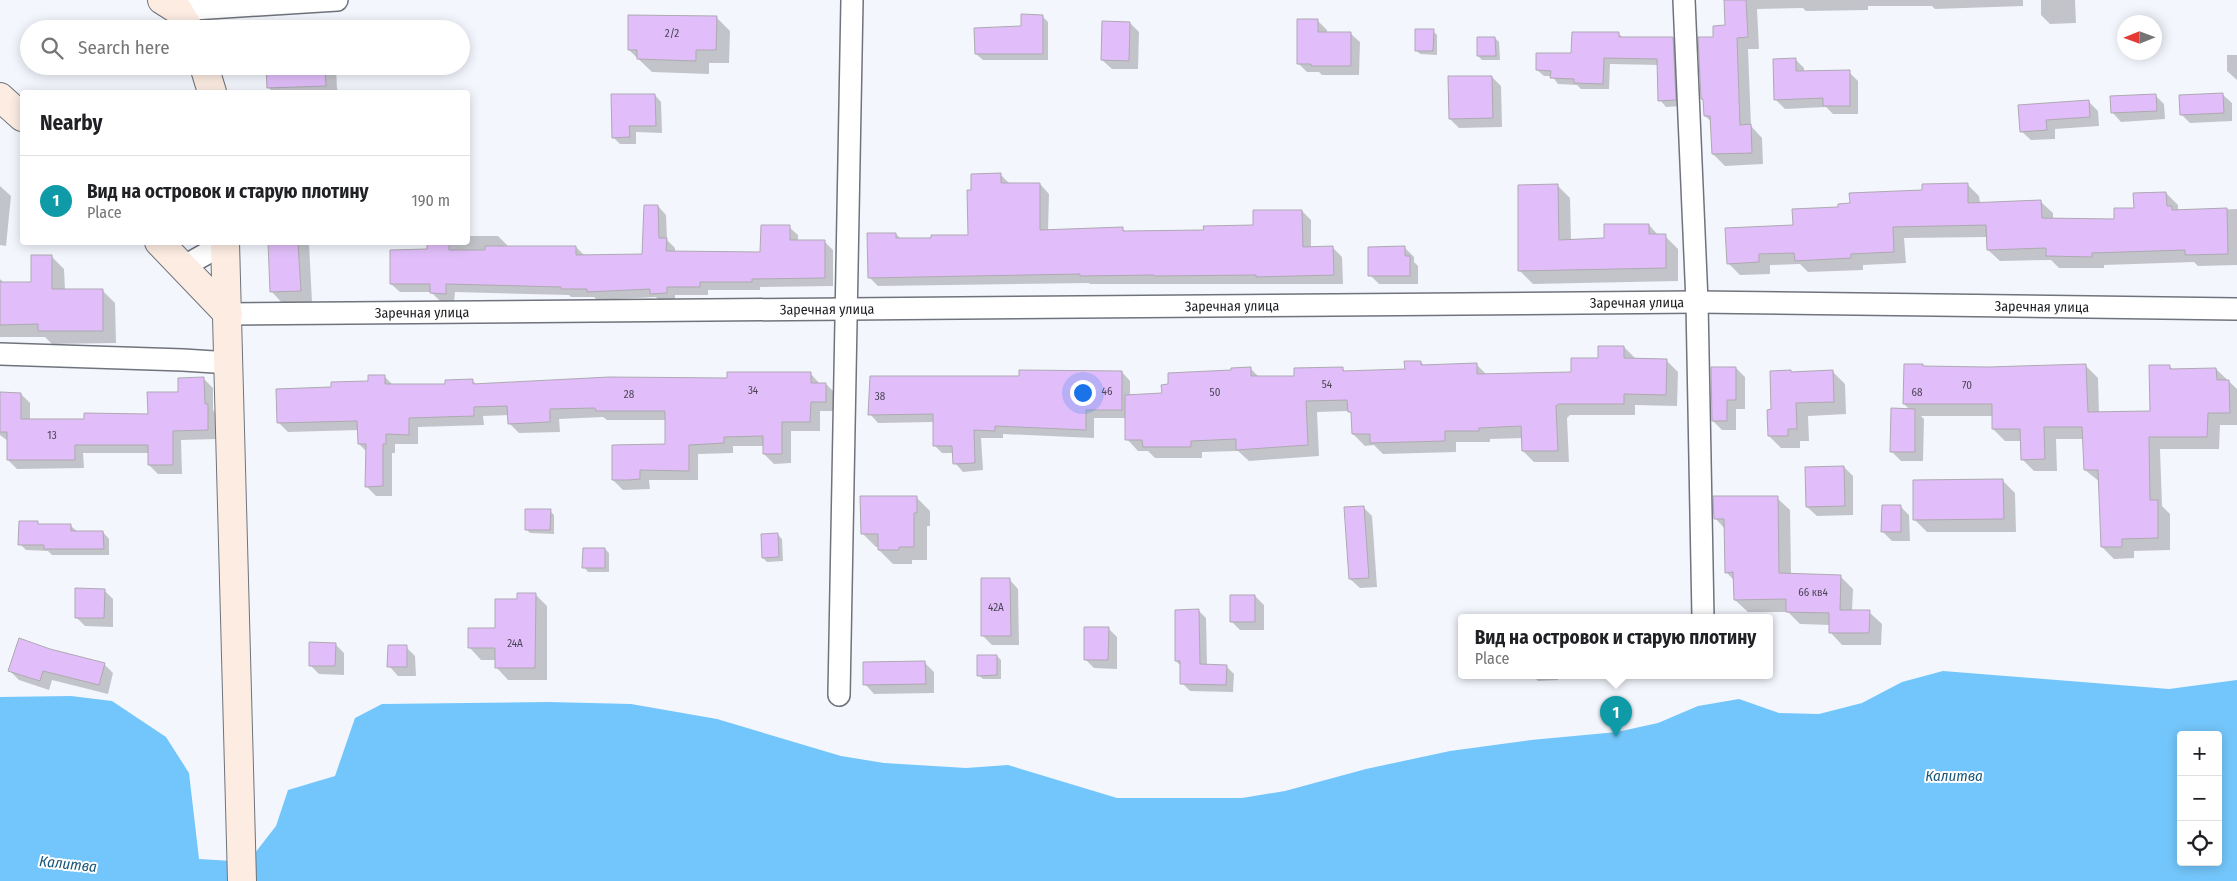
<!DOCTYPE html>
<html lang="en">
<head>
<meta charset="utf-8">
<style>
	:root { --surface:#fff; --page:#f6f6f6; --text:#202124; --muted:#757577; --line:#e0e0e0; --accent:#028aaa }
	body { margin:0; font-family:"Fira Sans Condensed",sans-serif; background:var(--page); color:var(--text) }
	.controls { position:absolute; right:15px; bottom:15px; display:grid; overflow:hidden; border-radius:5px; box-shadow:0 2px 12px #0003 }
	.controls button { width:45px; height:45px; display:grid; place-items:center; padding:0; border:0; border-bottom:1px solid var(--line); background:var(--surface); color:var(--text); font:25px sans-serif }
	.compass { position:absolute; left:2117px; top:15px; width:45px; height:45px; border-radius:50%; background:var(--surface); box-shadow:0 2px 12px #0003; rotate:269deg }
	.you { position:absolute; left:1082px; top:392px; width:18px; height:18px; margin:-12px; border:4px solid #fff; border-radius:50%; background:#1a73e8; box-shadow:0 0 0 8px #1a73e833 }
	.badge { display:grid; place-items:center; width:32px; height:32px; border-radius:50%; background:var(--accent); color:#fff; font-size:16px; font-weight:700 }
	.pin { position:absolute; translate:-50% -41px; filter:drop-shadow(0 1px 2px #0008) }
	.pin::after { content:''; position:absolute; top:26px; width:18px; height:15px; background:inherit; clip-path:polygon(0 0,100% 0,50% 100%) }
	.popup { position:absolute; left:1458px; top:614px; width:315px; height:65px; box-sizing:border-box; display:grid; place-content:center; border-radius:5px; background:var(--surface); filter:drop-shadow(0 1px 4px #0005); font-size:16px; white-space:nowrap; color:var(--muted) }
	.popup b { font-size:19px; color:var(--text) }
	.popup::after { content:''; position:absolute; left:50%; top:100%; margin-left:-10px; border:10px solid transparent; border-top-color:var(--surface) }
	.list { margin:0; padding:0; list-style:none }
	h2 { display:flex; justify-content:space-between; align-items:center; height:65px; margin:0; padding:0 20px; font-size:21px }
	h2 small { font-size:16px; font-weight:400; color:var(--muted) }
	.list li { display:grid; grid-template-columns:32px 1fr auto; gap:15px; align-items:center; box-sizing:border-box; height:90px; padding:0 20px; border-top:1px solid var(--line) }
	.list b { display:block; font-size:19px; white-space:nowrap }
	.list p { margin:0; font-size:16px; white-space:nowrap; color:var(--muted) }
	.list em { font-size:16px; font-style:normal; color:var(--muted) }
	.icon { flex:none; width:28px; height:28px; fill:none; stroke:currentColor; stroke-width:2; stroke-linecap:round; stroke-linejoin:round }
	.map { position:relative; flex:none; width:2237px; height:881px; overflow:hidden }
	.search { position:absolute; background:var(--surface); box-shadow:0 2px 12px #0003; left:20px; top:20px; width:450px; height:55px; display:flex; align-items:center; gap:12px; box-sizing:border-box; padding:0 18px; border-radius:28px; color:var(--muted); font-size:19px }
	.panel { position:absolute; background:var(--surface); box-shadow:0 2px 12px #0003; left:20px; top:90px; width:450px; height:155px; border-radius:5px }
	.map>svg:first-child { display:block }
	.water { fill:#73c6fb; fill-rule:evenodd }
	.shadow { fill:#0003 }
	.building { fill:#e1befa; stroke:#aea9b1 }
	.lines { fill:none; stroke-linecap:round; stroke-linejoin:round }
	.minor-casing { stroke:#6f737b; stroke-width:24 }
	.secondary-casing { stroke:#6f737b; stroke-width:30 }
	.minor { stroke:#fff; stroke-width:21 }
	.secondary { stroke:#fcece2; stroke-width:28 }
	.labels { text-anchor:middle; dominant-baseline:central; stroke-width:4; stroke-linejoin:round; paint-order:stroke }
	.number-label { font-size:11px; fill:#4c4556 }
	.street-label { font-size:14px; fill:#1b1d20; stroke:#fff }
	.water-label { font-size:15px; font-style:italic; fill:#18577a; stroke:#fff }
</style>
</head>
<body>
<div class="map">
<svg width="2237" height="881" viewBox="0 0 2237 881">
	<rect width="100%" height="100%" fill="#f3f6fd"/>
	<!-- water -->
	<path class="water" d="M1943,671L2169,689L2237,680V881H0V697L71,696L112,701L166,737L189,773L199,859L248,862L276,826L288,790L335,776L355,718L382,704L548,702L631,704L717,719L841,756L884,763L966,768L1008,765L1117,798H1242L1285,791L1366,769L1450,751L1531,740L1617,732L1658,723L1698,706L1739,699L1779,713L1819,714L1862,703L1902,682ZM2181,735H2218V862H2181Z"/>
	<!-- shadow -->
	<path class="shadow" d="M1725,0H2023V6L1935,9L1932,6H1868V10L1806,11L1803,8L1757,9L1759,49H1748L1751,126L1762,138L1763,164L1725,166L1713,154L1712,122L1705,116V101L1702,98L1715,39L1726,26Z
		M2041,0H2075L2076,23L2050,24L2041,15Z
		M1042,16L1048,22V60H983L976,54Z
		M716,17L730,31L729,63H709V74L652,72L629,50Z
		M1318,21L1327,30V33H1350L1360,42L1359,75H1322L1319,72H1307L1298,63Z
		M1130,23L1139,32L1138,69H1112L1102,60Z
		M1433,31L1437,35V55L1420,54L1416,50Z
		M1619,34L1623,38H1673L1679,45L1682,106L1666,107L1660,100L1659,65L1610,64L1609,89H1581L1577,85L1558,84L1552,76H1544L1537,70Z
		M1495,38L1499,42L1500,60H1482L1478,56Z
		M2227,55H2237V80L2227,71Z
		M1795,59L1804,68V72H1849L1858,81V114H1833L1826,107L1785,109L1776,100Z
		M267,66H336L337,89L341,92H273L268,87Z
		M1492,77L1501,86L1502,127L1459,128L1450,119Z
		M2222,94L2232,103V121L2190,123L2181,114Z
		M655,95L661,102L662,133L636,132V144H620L613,137Z
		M2155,95L2164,104L2165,119L2121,122L2112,112Z
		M2089,102L2098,111L2099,126L2055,129V139L2031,140L2021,131L2020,106Z
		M1000,174L1009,183L1040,184L1049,194L1048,231L1122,228L1126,232H1205L1254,226L1302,211L1311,220V248H1333L1342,257L1343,284H1090L1089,283L878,286L869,277L896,234L901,239L969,236L973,191Z
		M1967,184L1979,196L1980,203L2041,202L2053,213V220H2115L2166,193L2178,205V211L2237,209V265L2198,266L2194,262L2104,265V268H2059L2051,260L2000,261L1988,250V237L1904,238L1906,263L1863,265V270L1808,272L1800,264L1770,265V274L1740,275L1728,263L1794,226L1839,208Z
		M1557,185L1570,198L1571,240L1605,239L1649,225L1659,236H1665L1678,249V281L1533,284L1520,271Z
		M0,186L11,196L6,246L0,245Z
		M658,206L666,215L667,240L675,248V252L762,254L789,227L798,235V242L824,241L833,250V286L760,287V290H708V295H675V301L660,302L656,297L597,300L594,297H571L569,295L455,292L454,302L440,301L431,292H400L391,284L428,250L429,242H468V217L469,219V236H498L507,245V247H576L585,256L644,255Z
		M269,242H321L309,243L312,302L283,304L272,292Z
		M1405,248L1414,257V262L1418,266V284H1379L1370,275Z
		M51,256L64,269L65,290H102L115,303L116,343L52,344L45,337H0V279L4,283H32Z
		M1624,347L1635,358L1666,360L1678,372L1677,406L1635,405V415H1570L1567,418L1569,462H1534L1523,451V438L1490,439V442H1456V452L1383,454L1374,445L1365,446L1353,434V415L1349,411L1317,412L1319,456L1249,461L1238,451L1202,452V458H1155L1148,451H1138L1127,439L1126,418H1094V438L1003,434V438H981L983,470L963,472L955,463L954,453H942L934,445V422L878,423L870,414L1020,378L1122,372L1130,381V396L1163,394L1233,371L1250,368L1260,378L1295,377L1342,368L1346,372L1406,370L1421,362L1424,366L1476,364L1487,375L1572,374Z
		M1923,365L1925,368H1988L2086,366L2098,378L2099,413L2151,412L2169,366L2173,370L2216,369L2237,389V425H2220L2219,449H2160L2162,506L2170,514V550L2134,551V558L2114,559L2102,547L2100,482L2085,470L2084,439H2056L2057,471H2034L2022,459V441H2005L1993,429V416H1921L1924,419L1923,461H1901L1892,452L1910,410L1904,404Z
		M1736,368L1745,377V409H1736V430H1722L1713,421Z
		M1833,372L1845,384L1846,414L1808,416L1809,441H1800V448H1781L1769,436L1773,411Z
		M810,373L820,384H826L836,394V411H820V431H791V463L774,464L764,454V446H733V453L698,454V480H649L650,489L623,490L613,480L666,446V420H607L603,417L559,419L560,432L519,433L509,423V415L483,416L484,425L418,427V444H395V453H392V496H376L366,486L367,452L359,444V430L288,432L278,422L333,388L369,383L384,376L393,385H447L472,380L477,385L729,379Z
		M204,379L213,388V410L216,414L217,439L181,440L182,474H158L149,465V453H83L84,468L17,469L8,460V441L0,435V394H21L30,403V420H85L149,415Z
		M1844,467L1853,476V515L1817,516L1807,507Z
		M2002,480L2015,493L2016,532H1927L1914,519Z
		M917,498L930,511V526H927V560H912V564H893L879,550V547H876L862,533Z
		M1777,498L1790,510L1791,575L1840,576L1853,589L1852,611L1869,612L1882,624L1881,645H1842L1830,632V625L1800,624L1788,612H1748L1735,600V581L1726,572L1725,529L1715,518Z
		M1900,506L1909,515L1910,541H1892L1883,532Z
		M1363,507L1372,516L1377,587L1360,588L1350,579Z
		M550,511L554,515V534L530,533L526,529Z
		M38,523L40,525L71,526L78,532H103L109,539V555H52L48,551L26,550L20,544Z
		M778,535L782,539L783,561L767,562L763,558Z
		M605,549L609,553V572H588L584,567Z
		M1009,579L1018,589L1019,645H992L983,636Z
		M104,590L113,599V627L85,626L76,617Z
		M535,594L547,606V680H508L497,668V660H481L470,648L496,629L519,601Z
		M1255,596L1264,605V630H1240L1231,621Z
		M1198,610L1206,618L1207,666H1226L1234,674L1233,692L1190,691L1182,683L1181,666L1176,661Z
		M1108,628L1117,637V669L1094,668L1085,659Z
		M335,644L344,653V675L319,674L310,665Z
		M406,647L415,656L416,676H398L389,666Z
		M50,650L104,664L113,673L108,694L52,680L49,690L19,680L10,671Z
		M997,656L1001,660V679H983L978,675Z
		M925,663L934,672V693L874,694L865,684Z
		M1533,676H1558V680L1538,681Z"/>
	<!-- building -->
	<path class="building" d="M1724,0H1746L1748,37L1737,38L1740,125L1751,124L1752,153L1712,154L1710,116H1704L1703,99H1701L1698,37H1713V26L1725,25Z
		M1021,14L1043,15V54H975L974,28L1021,26Z
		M628,15L717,16L716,50H696V61L637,59V50H628Z
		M1297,19H1318V32H1351V66H1311V64H1297Z
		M1102,21L1130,22L1129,61L1101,60Z
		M1415,29H1434L1433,51H1415Z
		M1572,32H1619V37H1673L1676,100L1658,101L1657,59L1604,58L1603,84L1574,83V79L1550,78L1551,71L1536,70V53H1571Z
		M1477,37H1495L1496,56H1477Z
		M1796,58V71L1850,70V106H1823V98L1774,100L1773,59Z
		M266,66H325L326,86L267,88Z
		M1448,76H1492L1493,118L1449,119Z
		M2223,93L2224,113L2180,115L2179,95Z
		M611,94H655L656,126H629L630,137L612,138Z
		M2156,94L2157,111L2111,113L2110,96Z
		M2089,100L2090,117L2046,120L2047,130L2020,132L2018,105Z
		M1001,173V183H1040V230L1123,227V231L1204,230L1203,226L1253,225V210H1302L1303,247L1333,246L1334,275L1256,277V275L1154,276V275L1080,276V274L868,278L867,233H896V238H931V235H968L967,190H971V174Z
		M1968,183V203L2041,200L2042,218L2114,219V208H2134L2133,193L2166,192L2167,206H2172V210L2227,208L2228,254L2185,255V250L2092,253V257L2046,256V248L1987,250L1986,225L1893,227L1894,252L1851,254V258L1795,261L1794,253L1759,254V262L1727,264L1725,228L1793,225L1792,209L1838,207V204L1850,203L1849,193L1922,190V184Z
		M1558,184L1559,240L1604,238V224H1649V234H1666V268L1518,271V185Z
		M644,205H658L659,238H667L666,251L760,252L761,225H790V240H825V278L752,279V282H700V287H667V293L650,294V289L587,292V289H561V287L446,284V294L430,293V284H390V250L427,249V242H449V250H485V246H576V255L642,254Z
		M268,242H298L301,291L270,292Z
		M1405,246V256H1410V276H1368V247Z
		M31,255H52V289H103V331H38V324L0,325V282H31Z
		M1598,346H1624V358L1667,359L1666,395L1624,394V404H1559L1556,406L1558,451H1522L1521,426L1479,428V431H1445V441L1370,443V434H1352L1351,412H1348L1347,400L1306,401L1308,445L1236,450V439L1191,441V447H1143L1142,440H1125V395L1162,393L1161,385L1168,384V373L1231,370V368L1251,367V376H1294V368L1343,367V371L1405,369L1404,361H1421V365L1477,363V374L1571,372V358H1598Z
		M1904,364H1923V366L1988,367L2086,364L2088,412L2150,411L2149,365H2170V369L2216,368L2217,380H2229L2230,413H2208L2207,437H2149L2150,500H2158V538L2122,539V547H2101L2098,470H2084L2082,427H2044L2045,459L2021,460L2020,429H1992V404H1903Z
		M1711,367H1736V400H1727V421H1712Z
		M1019,370L1122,371V410H1086V430L995,426V431L974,430L975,463L953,464L952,446H933V414L868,415L870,376H1019Z
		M1791,370V372L1833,370L1834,402L1796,403L1797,429H1788V436H1768L1767,410L1771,409L1770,371Z
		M727,372H811V383H826V402H811L810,422H782V454H763V436L724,437V443L689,445V471L640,470V479L629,480H612V445L665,444V411H596L595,408L550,409V422L508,424L507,406L474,407V416L409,418V435L386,434V444H383V486L365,487L366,444H358L357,421L277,423L276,389L331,387V382L368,381V375H385V384H445V380L473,379V384L609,377L727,378Z
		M204,377L205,404H208V430L173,431V465H148V445H75V460H7V432H0V392L21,393V419H84V413L148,414L147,392H178V378Z
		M1891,408L1915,409V452H1890Z
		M1844,466L1845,506L1806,507L1805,467Z
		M2003,479L2004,519L1913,520V480Z
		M860,496H917V513H914V547H899V550H878V534H861Z
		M1713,496H1778L1779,573L1841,575L1840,610H1870L1869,633H1829V613L1786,612V599L1734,600L1733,572L1725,573L1724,519H1714Z
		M1882,505H1901V532H1881Z
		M1364,506L1369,578L1349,579L1344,507Z
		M525,509H551L550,530H525Z
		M19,521H38V524H71V531H103L104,549H44V545H18Z
		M778,533L779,557L762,558L761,534Z
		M583,548H605V568H582Z
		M981,578H1010L1011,636H981Z
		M75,588L105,589L104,618H75Z
		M517,593H536L535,668H495V648H468V628H495V599H517Z
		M1230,595H1255V622H1230Z
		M1199,609L1200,664L1227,665L1226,685L1180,684V661H1175V610Z
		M1084,627H1109L1108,660H1084Z
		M19,638L50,649L105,663L99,685L43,671L40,681L8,671Z
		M309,642L336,643L335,666H309Z
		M388,645H407V667H387Z
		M977,655H997V675L977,676Z
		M925,661L926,684L863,685V662Z"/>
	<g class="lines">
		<!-- minor casing -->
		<g class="minor-casing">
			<g id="minor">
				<path d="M1684,0L1697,302L1703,618"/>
				<path d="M178,10L337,0"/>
				<path d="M183,267L225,243"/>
				<path id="s1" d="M228,314L1697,302L2237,309"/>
				<path d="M0,354L183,360L230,363"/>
				<path d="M839,695L852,0"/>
			</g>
		</g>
		<!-- secondary casing -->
		<g class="secondary-casing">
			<path id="secondary" d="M162,0L178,10L189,29
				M204,66L212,92
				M0,97L22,117
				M159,242L228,314
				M225,242L242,881"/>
		</g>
		<!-- minor -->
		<use href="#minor" class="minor"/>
		<!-- secondary -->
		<use href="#secondary" class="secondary"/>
	</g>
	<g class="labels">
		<!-- number labels -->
		<g class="number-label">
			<text x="672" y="33">2/2</text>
			<text x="1327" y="384">54</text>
			<text x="1967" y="385">70</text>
			<text x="753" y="390">34</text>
			<text x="1107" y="391">46</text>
			<text x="1215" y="392">50</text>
			<text x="1917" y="392">68</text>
			<text x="629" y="394">28</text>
			<text x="880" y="396">38</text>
			<text x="52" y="435">13</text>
			<text x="1813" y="592">66 кв4</text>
			<text x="996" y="607">42А</text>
			<text x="515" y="643">24А</text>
		</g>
		<!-- street labels -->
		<g class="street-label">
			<text stroke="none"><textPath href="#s1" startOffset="1409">Заречная улица</textPath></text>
			<text stroke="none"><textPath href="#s1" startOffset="1004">Заречная улица</textPath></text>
			<text stroke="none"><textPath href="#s1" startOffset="1814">Заречная улица</textPath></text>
			<text stroke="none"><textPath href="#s1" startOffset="599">Заречная улица</textPath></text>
			<text stroke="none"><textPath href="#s1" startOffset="194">Заречная улица</textPath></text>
		</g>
		<!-- water labels -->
		<g class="water-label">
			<text x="1954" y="776">Калитва</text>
			<text transform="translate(68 864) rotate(6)">Калитва</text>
		</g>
	</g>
</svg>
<div class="controls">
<button>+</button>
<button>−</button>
<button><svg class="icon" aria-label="locate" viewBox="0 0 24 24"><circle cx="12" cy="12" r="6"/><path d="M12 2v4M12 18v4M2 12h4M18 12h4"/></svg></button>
</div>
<svg class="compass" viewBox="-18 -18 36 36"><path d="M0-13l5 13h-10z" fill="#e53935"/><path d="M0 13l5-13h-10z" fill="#757577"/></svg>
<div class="you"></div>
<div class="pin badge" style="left:1616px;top:737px;background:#0f9aa8">1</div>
<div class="popup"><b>Вид на островок и старую плотину</b>Place</div>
<div class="search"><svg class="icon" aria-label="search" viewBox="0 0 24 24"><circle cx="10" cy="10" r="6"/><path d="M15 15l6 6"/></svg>Search here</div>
<section class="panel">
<h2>Nearby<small></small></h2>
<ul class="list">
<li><span class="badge" style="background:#0f9aa8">1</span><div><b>Вид на островок и старую плотину</b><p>Place</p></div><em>190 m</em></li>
</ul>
</section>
</div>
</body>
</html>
